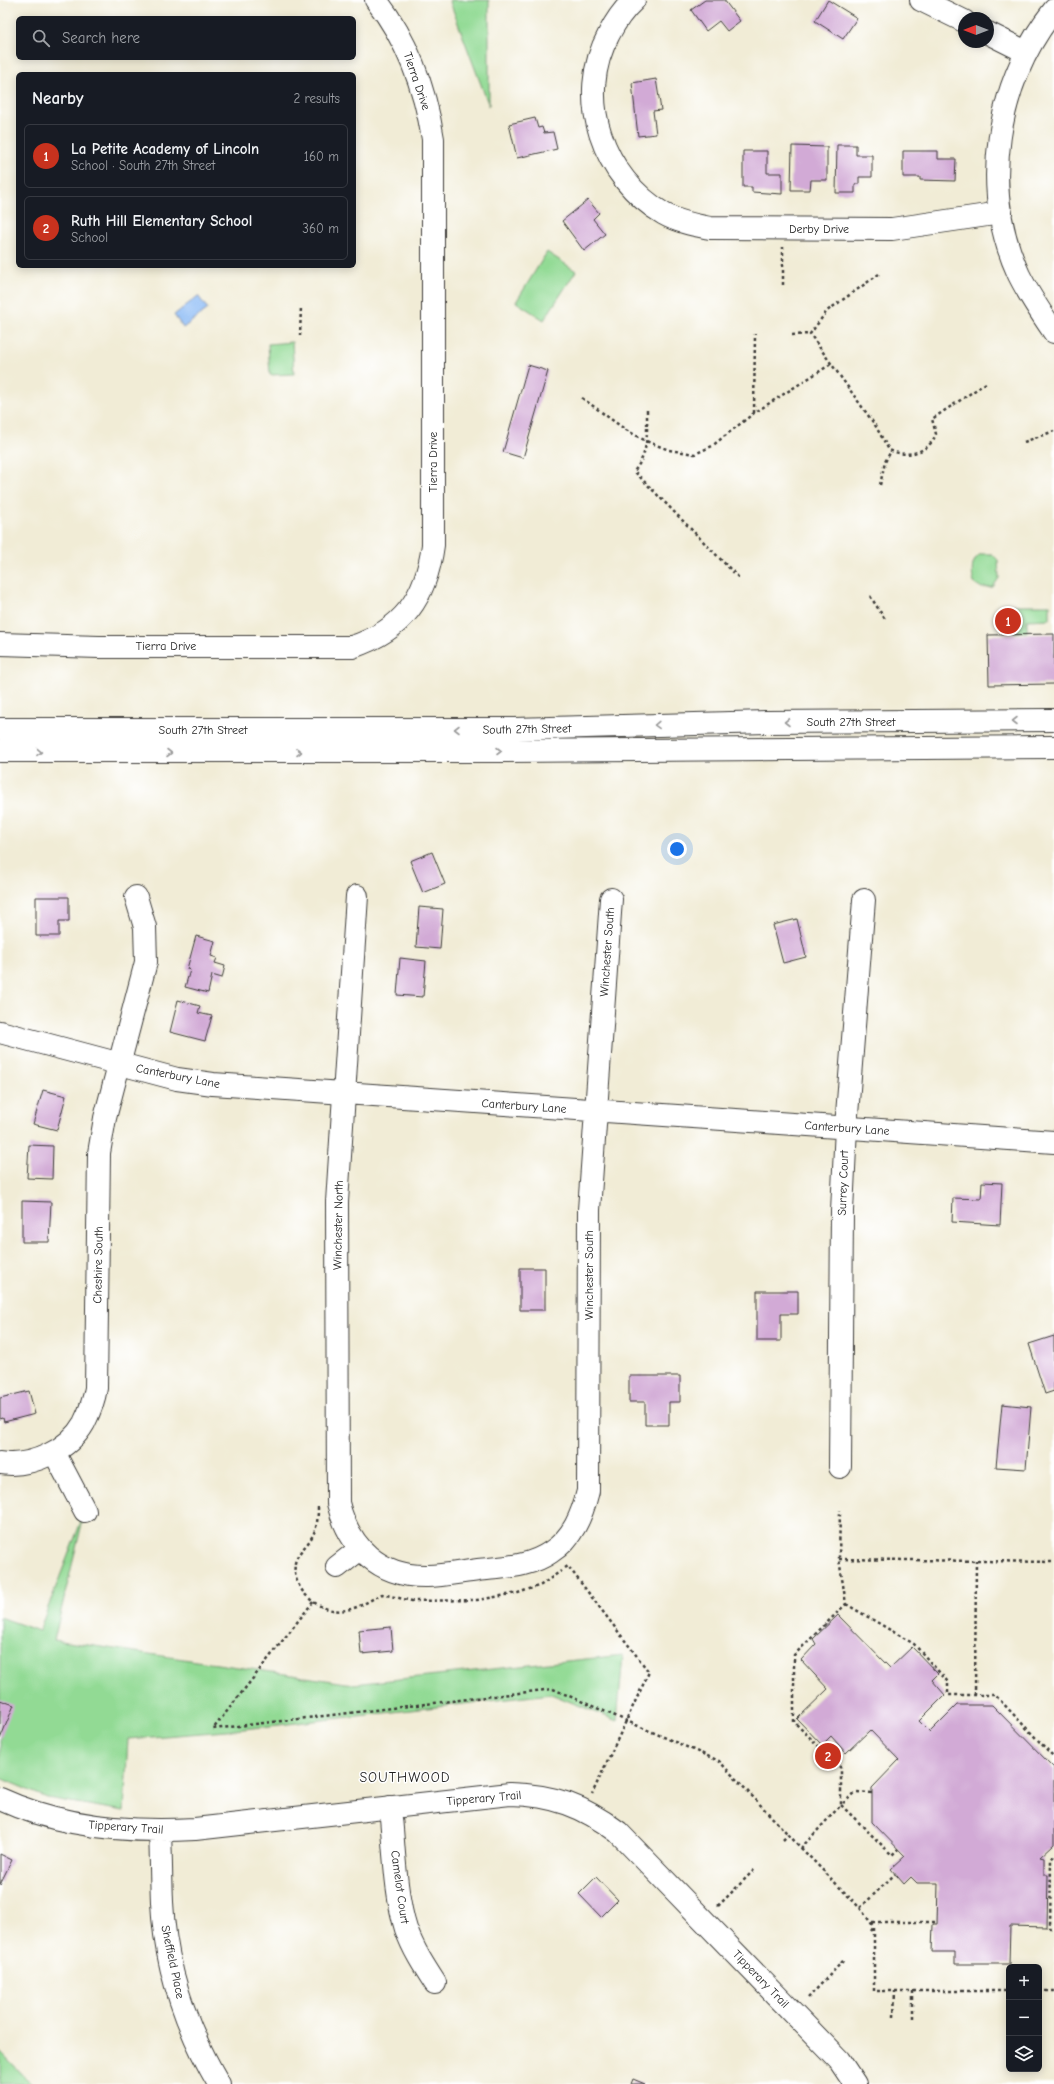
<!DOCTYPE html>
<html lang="en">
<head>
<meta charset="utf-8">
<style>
	:root { --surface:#171b24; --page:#242831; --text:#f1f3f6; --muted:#9ea1a6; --line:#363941; --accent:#c8321e }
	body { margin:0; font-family:"Comic Neue",sans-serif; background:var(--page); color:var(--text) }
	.controls { position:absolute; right:12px; bottom:12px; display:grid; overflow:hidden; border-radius:6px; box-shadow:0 2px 10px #0003 }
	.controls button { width:36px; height:36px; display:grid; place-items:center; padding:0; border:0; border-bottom:1px solid var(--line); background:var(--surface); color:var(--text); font:20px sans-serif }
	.compass { position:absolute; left:958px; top:12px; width:36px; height:36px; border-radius:50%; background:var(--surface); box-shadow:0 2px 10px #0003; rotate:270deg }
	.you { position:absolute; left:677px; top:849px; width:14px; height:14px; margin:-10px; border:3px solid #fff; border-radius:50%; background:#1a73e8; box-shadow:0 0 0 6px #1a73e833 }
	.badge { display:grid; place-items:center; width:26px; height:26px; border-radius:50%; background:var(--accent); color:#fff; font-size:13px; font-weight:700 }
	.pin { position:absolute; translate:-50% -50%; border:2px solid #fff; box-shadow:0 1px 4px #0006 }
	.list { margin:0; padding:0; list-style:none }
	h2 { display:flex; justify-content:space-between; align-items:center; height:52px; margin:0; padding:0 16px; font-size:17px }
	h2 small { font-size:13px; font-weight:400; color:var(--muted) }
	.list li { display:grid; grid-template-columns:26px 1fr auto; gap:12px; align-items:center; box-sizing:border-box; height:64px; margin:0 8px 8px; padding:0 8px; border:1px solid var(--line); border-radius:6px }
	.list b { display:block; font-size:15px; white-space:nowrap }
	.list p { margin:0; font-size:13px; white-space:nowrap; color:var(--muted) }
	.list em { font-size:13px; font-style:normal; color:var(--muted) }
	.icon { flex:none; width:22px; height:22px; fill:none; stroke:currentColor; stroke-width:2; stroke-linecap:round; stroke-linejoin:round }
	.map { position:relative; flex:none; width:1054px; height:2084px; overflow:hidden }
	.search { position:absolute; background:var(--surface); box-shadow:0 2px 10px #0003; left:16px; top:16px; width:340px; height:44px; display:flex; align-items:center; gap:10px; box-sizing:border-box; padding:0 14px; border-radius:6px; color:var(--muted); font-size:15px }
	.panel { position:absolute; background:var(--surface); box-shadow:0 2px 10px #0003; left:16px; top:72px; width:340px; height:196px; border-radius:6px }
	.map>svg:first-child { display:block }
	.green { fill:#92da94; stroke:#577b58 }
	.water { fill:#8abaf5; stroke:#536b88 }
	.building { fill:#d2aad6 }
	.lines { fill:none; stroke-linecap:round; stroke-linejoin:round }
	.minor-casing { stroke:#3c3b38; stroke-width:24 }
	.major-casing { stroke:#3c3b38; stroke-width:24 }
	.path { stroke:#3c3b38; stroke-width:2.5; stroke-dasharray:3 3; stroke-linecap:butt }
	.minor { stroke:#fff; stroke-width:22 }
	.major { stroke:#fff; stroke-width:22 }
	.oneway { stroke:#999 }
	.labels { text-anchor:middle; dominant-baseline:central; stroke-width:3; stroke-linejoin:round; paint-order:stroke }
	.street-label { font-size:12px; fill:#1c1c1c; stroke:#fff }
	.quarter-label { font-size:14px; letter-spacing:1px; fill:#1c1c1c; stroke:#fff }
</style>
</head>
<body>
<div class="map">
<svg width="1054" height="2084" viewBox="0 0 1054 2084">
	<rect width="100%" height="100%" fill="#fff"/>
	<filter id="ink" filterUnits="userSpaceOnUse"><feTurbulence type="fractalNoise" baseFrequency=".025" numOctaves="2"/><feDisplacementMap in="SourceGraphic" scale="8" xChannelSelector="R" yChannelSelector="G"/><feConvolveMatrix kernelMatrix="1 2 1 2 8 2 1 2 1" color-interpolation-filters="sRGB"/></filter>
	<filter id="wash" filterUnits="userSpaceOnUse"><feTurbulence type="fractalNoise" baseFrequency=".012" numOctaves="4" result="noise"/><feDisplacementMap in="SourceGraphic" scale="16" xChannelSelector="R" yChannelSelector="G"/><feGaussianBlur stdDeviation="0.9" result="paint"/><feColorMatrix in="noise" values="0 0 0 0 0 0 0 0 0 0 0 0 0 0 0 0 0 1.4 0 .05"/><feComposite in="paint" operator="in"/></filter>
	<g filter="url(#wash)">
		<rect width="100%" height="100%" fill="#f1ecd6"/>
		<!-- green -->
		<path class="green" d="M449,0H489V106L450,2Z
			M547,252L576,271L544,320L516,302Z
			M292,342L294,374L270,375L268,344Z
			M981,554H992L998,560L999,578L993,587L982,588L974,583C971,573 971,559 981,554Z
			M1013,605H1050V619L1027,620V632H1013Z
			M85,1511L54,1640L353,1684L623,1655L617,1721L551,1694L226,1731L128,1739L124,1811L47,1798L0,1778V1617L39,1631Z
			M0,2051L32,2084H0Z"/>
		<!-- water -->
		<path class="water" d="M198,296L208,309L183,328L174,315Z"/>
		<g id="blocks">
			<!-- building -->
			<path class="building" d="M705,0H724L740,21L727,31L719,21L706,31L691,10Z
				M828,0L857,18L843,39L815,21Z
				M656,79L661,110L653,111L656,134L638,136L632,83Z
				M535,118L538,128L542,127L544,133L553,132L557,149L517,158L509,124Z
				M837,145H856V155H872V177H859V184H855V193H836Z
				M792,146L827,147V180H811L810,190H791Z
				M743,151H767V173H782V194L752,192V187H743Z
				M903,151H938V159H956L955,181L920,180V177H903Z
				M588,200L599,213L593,219L605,234L584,251L562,221Z
				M528,365L548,371L523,458L503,452Z
				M1054,634V684L989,685L988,635Z
				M432,852L445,884L423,893L410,861Z
				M36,897H69V921H59V936H36Z
				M419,907L443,909L440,949L416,947Z
				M797,919L806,957L783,963L773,925Z
				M196,936L215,941L211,956L217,958L215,963L225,966L222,978L212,975L208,993L185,987L190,970L187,969Z
				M400,958L426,961L423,997L397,995Z
				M178,1000L200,1006L198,1013L212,1016L205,1041L170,1032Z
				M43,1090L66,1096L57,1130L33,1124Z
				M29,1145L53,1146L52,1179L27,1178Z
				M982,1182L1002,1183L1000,1225L952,1222L953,1198L981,1199Z
				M22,1201L51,1202L49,1242H22Z
				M520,1268H545V1310H520Z
				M757,1291H798V1314H781V1341H757Z
				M1054,1336V1391L1045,1394L1029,1344Z
				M629,1376H680V1402H669V1425H645V1402H629Z
				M29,1391L35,1414L4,1422L3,1418L0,1419V1398Z
				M1002,1404L1031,1407L1026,1469L996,1467Z
				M838,1615L890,1668L912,1647L938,1674L932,1680L945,1695L919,1721L930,1732L957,1705H992L1054,1768V1844L1040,1857L1044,1858V1875H1048L1047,1927L1010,1926L1009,1964H955V1952H932L933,1924H937L938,1883H917L911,1877L904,1884L891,1869L905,1856L872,1822V1788L899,1760L870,1730L846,1753L831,1736L822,1745L797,1719L828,1689L801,1660L816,1644L813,1639Z
				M391,1627L393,1651L361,1654L359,1630Z
				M0,1700L14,1705L0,1739Z
				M0,1854L12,1860L0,1884Z
				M596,1877L618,1900L601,1917L579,1894Z
				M633,2079L645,2084H631Z"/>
		</g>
	</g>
	<g filter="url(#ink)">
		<use href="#blocks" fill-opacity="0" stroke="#3c3b38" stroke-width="1"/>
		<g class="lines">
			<!-- minor casing -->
			<g class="minor-casing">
				<path id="minor" d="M634,0C623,10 615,22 609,34C574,98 603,178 664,214C678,222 695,225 710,228L892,229L1001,213
					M921,0L964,21
					M1054,10C996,83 979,189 1019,275C1029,295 1041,313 1054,332
					M988,33L1026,52
					M0,644L99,647H352C403,630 426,598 433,545V139C425,88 408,41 376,0
					M357,896L337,1202L338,1503C349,1547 379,1577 427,1576C444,1576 461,1572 478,1570C503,1567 530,1567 551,1552C573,1538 582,1515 588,1491L589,1210L611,899
					M0,1032L177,1079L213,1084L1054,1142
					M54,1452L85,1511
					M0,1463C31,1468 69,1450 84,1423C90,1411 94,1400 96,1388L99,1153L105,1118L146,962L145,927L136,897
					M840,1467L842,1211L846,1127L864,900
					M337,1567L360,1549
					M0,1799C61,1827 128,1833 195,1829L510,1794C554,1795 583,1806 618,1832L839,2060L855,2084
					M390,1807C394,1844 395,1895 406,1929C413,1949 424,1966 435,1983
					M160,1831C161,1855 161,1878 162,1902C165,1967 186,2028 219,2084"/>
			</g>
			<!-- major casing -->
			<g class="major-casing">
				<path id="major" d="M0,729H514L767,722L1054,720
					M0,751H506L1054,747"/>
			</g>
			<!-- path -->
			<path class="path" d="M879,274L827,311L810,334L875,425L889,450C907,458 929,453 936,434L932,419L986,383
				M783,285V247
				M792,335L810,334
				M300,336L301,306
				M582,398L626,430L646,441L669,450L695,454L712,446L754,413L831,364
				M647,410C647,432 649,454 634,471L739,578
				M754,413L755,334
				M1024,442L1054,431
				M880,485L885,462L891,451
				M870,596L885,619
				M318,1507C318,1519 317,1530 310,1540C305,1548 297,1553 295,1563C291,1590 320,1615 346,1610C359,1608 370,1600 382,1594L412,1601L477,1600L518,1593L541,1585L561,1571
				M839,1559L1054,1562
				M565,1568L568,1566L649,1672L592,1794
				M313,1602L213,1729L553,1689L719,1761L801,1848L841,1805V1768L794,1722V1655L846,1604L839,1559L840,1510
				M846,1604L914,1644L948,1682V1695H995L1054,1757
				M975,1695L976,1560
				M872,1793L856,1792L841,1805L892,1855L898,1849
				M783,1840L788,1835
				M801,1848L860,1908L874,1927
				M1054,1856L1051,1859L1050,1928H1054
				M718,1906L755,1869
				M860,1908L895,1874
				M872,1922H937
				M871,1931L874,1927V1991H1009
				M1039,1991H1054
				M808,1998L844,1960
				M894,2017L895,1991
				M913,2018V1991"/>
			<!-- minor -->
			<use href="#minor" class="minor"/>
			<!-- major -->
			<use href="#major" class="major"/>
		</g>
		<!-- one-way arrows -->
		<defs><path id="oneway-chevron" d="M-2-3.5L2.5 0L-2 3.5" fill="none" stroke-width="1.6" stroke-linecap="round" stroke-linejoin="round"/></defs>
		<g class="oneway">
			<use href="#oneway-chevron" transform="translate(1015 721) rotate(180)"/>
			<use href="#oneway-chevron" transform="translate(787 722) rotate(180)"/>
			<use href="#oneway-chevron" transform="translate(657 725) rotate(178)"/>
			<use href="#oneway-chevron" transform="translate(457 729) rotate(180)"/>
			<use href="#oneway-chevron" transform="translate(499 751)"/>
			<use href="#oneway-chevron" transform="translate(39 752) rotate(1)"/>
			<use href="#oneway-chevron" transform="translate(299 752)"/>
			<use href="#oneway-chevron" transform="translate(169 753)"/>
		</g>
	</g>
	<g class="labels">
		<!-- street labels -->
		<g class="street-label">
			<text transform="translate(417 81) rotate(71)">Tierra Drive</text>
			<text x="819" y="229">Derby Drive</text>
			<text transform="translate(433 462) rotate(-90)">Tierra Drive</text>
			<text x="166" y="646">Tierra Drive</text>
			<text x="851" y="722">South 27th Street</text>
			<text transform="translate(527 729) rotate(-1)">South 27th Street</text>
			<text x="203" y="730">South 27th Street</text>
			<text transform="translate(607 952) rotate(-86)">Winchester South</text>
			<text transform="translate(178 1076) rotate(11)">Canterbury Lane</text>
			<text transform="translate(524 1106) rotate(4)">Canterbury Lane</text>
			<text transform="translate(847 1128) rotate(4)">Canterbury Lane</text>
			<text transform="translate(843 1183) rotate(-88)">Surrey Court</text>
			<text transform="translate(338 1225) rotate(-89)">Winchester North</text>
			<text transform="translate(98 1265) rotate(-89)">Cheshire South</text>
			<text transform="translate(589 1275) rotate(-90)">Winchester South</text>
			<text transform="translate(484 1798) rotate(-5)">Tipperary Trail</text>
			<text transform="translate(126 1827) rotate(4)">Tipperary Trail</text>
			<text transform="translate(400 1887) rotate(82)">Camelot Court</text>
			<text transform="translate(173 1962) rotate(78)">Sheffield Place</text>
			<text transform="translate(761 1979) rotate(46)">Tipperary Trail</text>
		</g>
		<!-- quarter labels -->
		<g class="quarter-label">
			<text x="405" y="1777">SOUTHWOOD</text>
		</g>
	</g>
</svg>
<div class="controls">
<button>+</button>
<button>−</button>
<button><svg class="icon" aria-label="layers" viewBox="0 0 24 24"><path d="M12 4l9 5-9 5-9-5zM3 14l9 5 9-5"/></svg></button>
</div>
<svg class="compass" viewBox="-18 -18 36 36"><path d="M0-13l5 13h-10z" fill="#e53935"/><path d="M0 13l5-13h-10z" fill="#9ea1a6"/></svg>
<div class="you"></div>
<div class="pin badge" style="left:1008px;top:621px">1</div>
<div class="pin badge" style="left:828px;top:1756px">2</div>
<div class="search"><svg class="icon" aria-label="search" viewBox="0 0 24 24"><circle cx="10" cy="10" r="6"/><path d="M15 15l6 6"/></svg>Search here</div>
<section class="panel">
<h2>Nearby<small>2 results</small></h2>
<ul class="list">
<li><span class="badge">1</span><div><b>La Petite Academy of Lincoln</b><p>School · South 27th Street</p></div><em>160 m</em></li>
<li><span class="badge">2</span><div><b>Ruth Hill Elementary School</b><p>School</p></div><em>360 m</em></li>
</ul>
</section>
</div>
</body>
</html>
